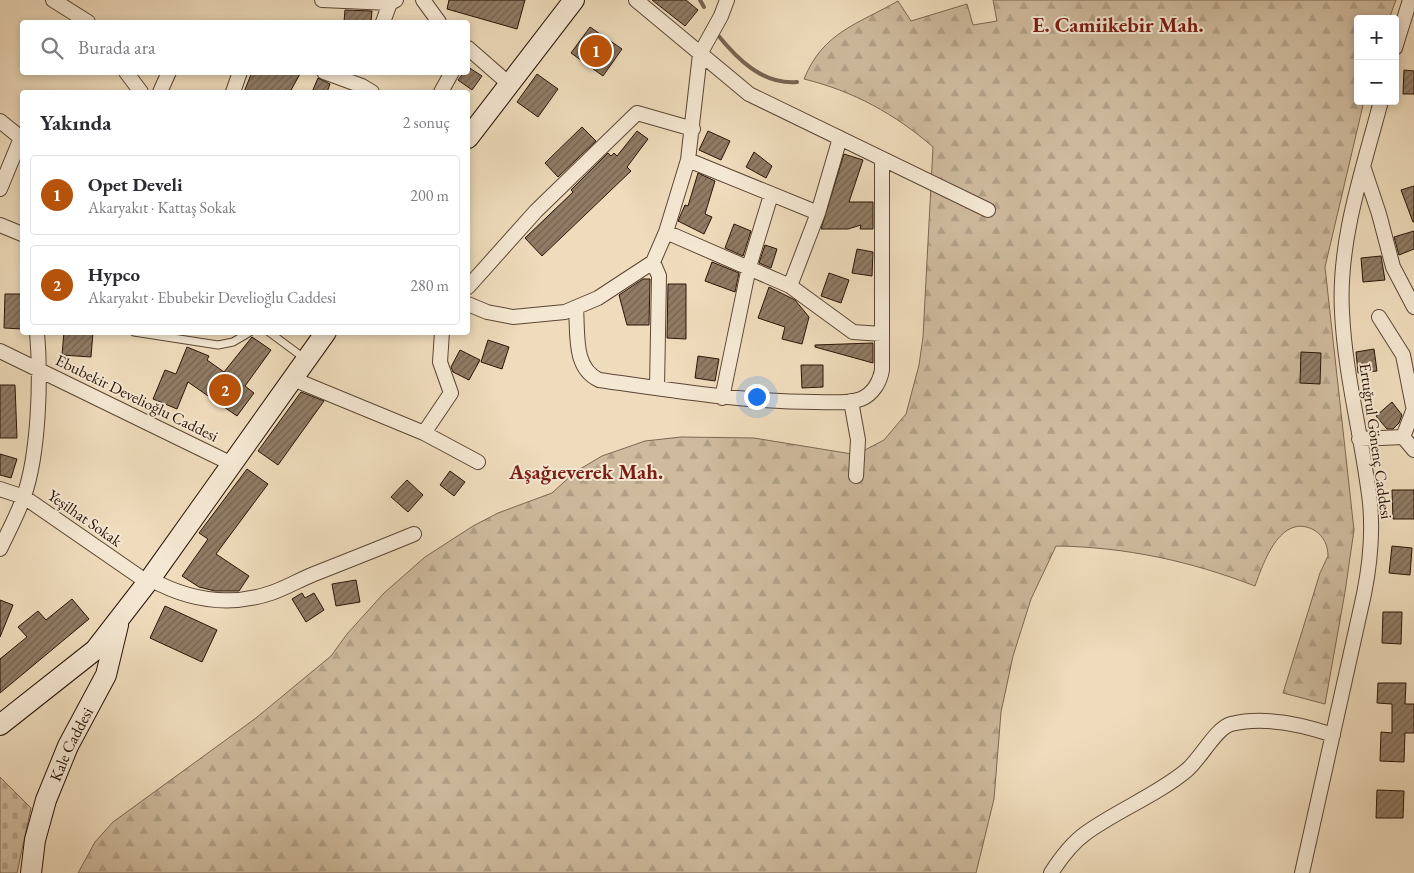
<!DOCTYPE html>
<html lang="tr">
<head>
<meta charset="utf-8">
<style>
	:root { --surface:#fff; --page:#f2f2f3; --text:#2b2b33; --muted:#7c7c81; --line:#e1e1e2; --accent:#b45309 }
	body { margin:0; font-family:"EB Garamond",serif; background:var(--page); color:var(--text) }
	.controls { position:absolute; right:15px; top:15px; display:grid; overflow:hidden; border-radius:5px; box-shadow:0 2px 8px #0003 }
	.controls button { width:45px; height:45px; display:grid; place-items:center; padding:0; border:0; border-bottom:1px solid var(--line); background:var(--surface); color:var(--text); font:25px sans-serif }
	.you { position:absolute; left:756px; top:396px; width:18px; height:18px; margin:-12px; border:4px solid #fff; border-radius:50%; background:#1a73e8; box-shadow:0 0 0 8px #1a73e833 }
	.badge { display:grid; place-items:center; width:32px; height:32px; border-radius:50%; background:var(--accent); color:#fff; font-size:16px; font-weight:700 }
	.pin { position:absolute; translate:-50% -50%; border:2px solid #fff; box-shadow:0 1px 5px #0006 }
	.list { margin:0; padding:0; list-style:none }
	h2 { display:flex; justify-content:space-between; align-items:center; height:65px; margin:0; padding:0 20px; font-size:21px }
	h2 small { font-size:16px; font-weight:400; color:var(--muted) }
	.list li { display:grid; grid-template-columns:32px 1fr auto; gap:15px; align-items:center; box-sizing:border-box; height:80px; margin:0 10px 10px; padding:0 10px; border:1px solid var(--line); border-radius:5px }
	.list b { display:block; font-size:19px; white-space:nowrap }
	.list p { margin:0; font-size:16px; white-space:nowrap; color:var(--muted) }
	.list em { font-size:16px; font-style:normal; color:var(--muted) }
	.icon { flex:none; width:28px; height:28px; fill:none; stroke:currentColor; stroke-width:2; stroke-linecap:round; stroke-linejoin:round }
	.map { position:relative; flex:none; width:1414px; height:873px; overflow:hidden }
	.search { position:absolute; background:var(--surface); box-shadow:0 2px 8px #0003; left:20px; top:20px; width:450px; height:55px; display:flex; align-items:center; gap:12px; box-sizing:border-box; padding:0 18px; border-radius:5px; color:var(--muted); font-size:19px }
	.panel { position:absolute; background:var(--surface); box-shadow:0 2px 8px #0003; left:20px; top:90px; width:450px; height:245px; border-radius:5px }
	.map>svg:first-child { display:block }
	.forest { fill:url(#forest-firs); stroke:#7c6752 }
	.cemetery { fill:url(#cemetery-stones); stroke:#7c6752 }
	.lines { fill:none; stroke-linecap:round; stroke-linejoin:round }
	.stream { stroke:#78634e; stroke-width:4 }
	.building { fill:url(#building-hatch); stroke:#2a1407 }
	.lane-casing { stroke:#5b4634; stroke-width:9 }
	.street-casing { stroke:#5b4634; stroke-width:16 }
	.secondary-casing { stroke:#2a1407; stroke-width:22 }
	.lane { stroke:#f5e8d3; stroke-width:7 }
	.street { stroke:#f5e8d3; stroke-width:14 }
	.secondary { stroke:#f5e8d3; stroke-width:20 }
	.labels { text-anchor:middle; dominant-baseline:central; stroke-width:4; stroke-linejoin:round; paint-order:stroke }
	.street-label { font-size:16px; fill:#2a1407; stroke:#f5e8d3 }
	.district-label { font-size:21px; font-weight:bold; fill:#7a1f14; stroke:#f5e8d3 }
</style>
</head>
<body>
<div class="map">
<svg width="1414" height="873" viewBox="0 0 1414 873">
	<defs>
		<pattern id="forest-firs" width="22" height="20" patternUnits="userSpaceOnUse" patternTransform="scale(1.25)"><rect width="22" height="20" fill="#ceba9d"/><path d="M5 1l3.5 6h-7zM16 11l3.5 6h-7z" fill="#b19f86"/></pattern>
		<pattern id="cemetery-stones" width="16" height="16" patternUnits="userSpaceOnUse" patternTransform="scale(1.25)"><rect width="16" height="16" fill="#ceba9d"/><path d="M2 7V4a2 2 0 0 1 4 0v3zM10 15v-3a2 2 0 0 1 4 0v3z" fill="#b19f86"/></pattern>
		<pattern id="building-hatch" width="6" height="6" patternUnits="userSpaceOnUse" patternTransform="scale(1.25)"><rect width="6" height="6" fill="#907c65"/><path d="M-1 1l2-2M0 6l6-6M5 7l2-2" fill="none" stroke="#766451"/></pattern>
	</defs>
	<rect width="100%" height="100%" fill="#efdcbc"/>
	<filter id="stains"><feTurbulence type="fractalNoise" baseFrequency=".004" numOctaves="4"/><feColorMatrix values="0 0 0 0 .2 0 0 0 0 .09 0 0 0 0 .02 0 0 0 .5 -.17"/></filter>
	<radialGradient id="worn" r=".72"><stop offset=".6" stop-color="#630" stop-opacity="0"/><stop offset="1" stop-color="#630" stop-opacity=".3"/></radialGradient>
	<!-- forest -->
	<path class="forest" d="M993,0H1396L1389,19H1358V101H1364L1325,267L1354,530L1345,592L1325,704L1283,693L1320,573L1328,556C1328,546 1324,536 1314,530C1280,512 1263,564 1255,586C1190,561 1126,547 1056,546L1031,599L1013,656L1001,712L994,799L976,873H78L95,842L113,822L256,718L331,656L347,634L384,593L425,557L473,526L498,513L552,493L575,472L602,456L645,441L681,437L754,438L852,454L863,451L884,440L906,414L919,365L923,337L933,147C895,114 853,91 804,79C823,32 858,24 898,1L911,21L967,4L973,25L997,21Z"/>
	<!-- cemetery -->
	<path class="cemetery" d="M0,777L31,808L17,873H0Z"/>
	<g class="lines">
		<!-- stream -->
		<path class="stream" d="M700,0L704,7
			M717,34C737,59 763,85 797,82"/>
	</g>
	<!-- building -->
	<path class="building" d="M449,0H525L517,29L447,9Z
		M652,0H686L698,10L685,26Z
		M345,10L372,11L371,22H344Z
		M590,27L622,49L603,76L571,53Z
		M468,67L482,76L472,90L458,80L464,72H468Z
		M1404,70L1414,71V94H1403Z
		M252,72H301L290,92H244Z
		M537,74L558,89L538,117L517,102Z
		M318,78L330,84L327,92H312Z
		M582,127L596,141L558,177L545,163Z
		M637,131L648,139L627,167L631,171L542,256L525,238L573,192L571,190L608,153L611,156L614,153L617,156Z
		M708,131L730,141L721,160L699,150Z
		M754,152L772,166L766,178L746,167Z
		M844,154L863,160L849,202H873V229H860L861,225L848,229H821Z
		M698,173L715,181L705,214L712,217L704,234L678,221L685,205L688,206Z
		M1414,186V222H1413L1401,190Z
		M734,224L751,231L743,256L725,248Z
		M1414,231V249L1399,255L1394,237Z
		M765,245L777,249L771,268L759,263Z
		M857,249L873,252L872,276L852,273Z
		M1381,256L1385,280L1363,282L1361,258Z
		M712,262L739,273L735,292L705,281Z
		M829,273L849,280L841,303L821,296Z
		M643,279H650L649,325H627L619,295Z
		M668,284H686V339L667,338Z
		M769,287L795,300L809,317L802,344L782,339L785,327L758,318Z
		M5,294H22V329L4,328Z
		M64,332H93L91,357L62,355Z
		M252,337L271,350L245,386L254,393L237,416L188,382L177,409L153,399L165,370L176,374L187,347L209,356L207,360L224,372Z
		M488,340L509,347L502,369L481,362Z
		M873,343V363L815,347V345Z
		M1374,349L1377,371L1358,373L1356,352Z
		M460,350L480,360L469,380L453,372L451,367Z
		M1301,352L1321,353L1320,384L1300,383Z
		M698,356L719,359L715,381L695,378Z
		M801,365H823V387L802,388Z
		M0,385H15L17,438H0Z
		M301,392L324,401L278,465L258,451Z
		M1392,402L1402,415L1399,423L1393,429H1387L1376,416Z
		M0,454L17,459L11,478L0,475Z
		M247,469L268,484L216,554L249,576L239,591H215L199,587L182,576L208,539L199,533Z
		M450,471L465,482L454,496L440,485Z
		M407,480L423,495L408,512L391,497Z
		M1392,490H1414V519H1393Z
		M1392,546L1412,548L1410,575L1389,573Z
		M356,580L360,602L336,606L332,584Z
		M302,593L305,598L314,593L324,610L306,622L292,599Z
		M72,599L89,619L0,693V659L27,637L18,627L38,611L46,620Z
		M0,600L13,605L0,637Z
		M165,606L217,630L202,662L150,638Z
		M1383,612H1402L1401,644L1382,643Z
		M1378,683H1406L1405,704H1414V733H1405L1404,762L1380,761L1381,732L1392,733V704L1377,703Z
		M1377,790L1404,791L1403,818H1376Z"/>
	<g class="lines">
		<!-- lane casing -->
		<g class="lane-casing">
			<path id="lane" d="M134,332L218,345L233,342L250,332
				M269,332L304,358"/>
		</g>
		<!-- street casing -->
		<g class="street-casing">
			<path id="street" d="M53,0L88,22
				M322,0L390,3L396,0
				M423,0L439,22
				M636,0L749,94L988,210
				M383,22L390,3
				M468,48L508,83
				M1395,48L1410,0
				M126,72L141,92
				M324,72L362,86L372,92
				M160,92L169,72
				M233,92L240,72
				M441,92L452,72
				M0,121L21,138L0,189
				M688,160L818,213
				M1364,169L1379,214L1393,267L1414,307
				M0,225L22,234
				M666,232L790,286L853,332L882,334
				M653,262L659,276L657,388
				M790,286L818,213L840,138
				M468,287L536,211L637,113L693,129
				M468,304L487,312L513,317L565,312L598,298L653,262L666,232L688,160L700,54L721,16L727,0
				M576,308C578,334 573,368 599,380C671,390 742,402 815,402C830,402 847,404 861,399C873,394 880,382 882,370V159
				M1379,317L1403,355L1414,411
				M0,351L232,464
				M293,379L424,433L478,462
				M722,398L749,267L771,195
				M851,401L858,440L856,476
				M424,433L451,393L440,362L442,332
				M1403,437L1413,411
				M1359,439L1403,437L1414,450
				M0,489L24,497L147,582
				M0,549C8,532 18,514 24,496C39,453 41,378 37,332
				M150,579C188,600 229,607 271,593C286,588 299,580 314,574C347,561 380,548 414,534
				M1051,873C1060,859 1072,843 1086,833C1118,810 1157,795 1187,770C1201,758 1216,728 1231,724C1264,716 1301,724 1333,735
				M1302,873L1364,594C1370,564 1373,534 1370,503C1363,440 1345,377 1342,312C1338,240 1363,170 1381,101"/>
		</g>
		<!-- secondary casing -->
		<g class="secondary-casing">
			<g id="secondary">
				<path d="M468,138L574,0"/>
				<path d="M0,725L95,650L150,579L326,332"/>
				<path id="s1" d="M31,873L35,840L46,800L68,746L106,675L118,625"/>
			</g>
		</g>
		<!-- lane -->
		<use href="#lane" class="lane"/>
		<!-- street -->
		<use href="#street" class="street"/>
		<!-- secondary -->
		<use href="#secondary" class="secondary"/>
	</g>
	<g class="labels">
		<!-- street labels -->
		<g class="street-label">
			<text transform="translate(137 398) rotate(26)">Ebubekir Develioğlu Caddesi</text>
			<text transform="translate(1376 441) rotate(82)">Ertuğrul Gönenç Caddesi</text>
			<text transform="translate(85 518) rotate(35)">Yeşilhat Sokak</text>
			<text stroke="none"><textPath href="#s1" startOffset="136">Kale Caddesi</textPath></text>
		</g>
		<!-- district labels -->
		<g class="district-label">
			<text x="1118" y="24">E. Camiikebir Mah.</text>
			<text x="586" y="471">Aşağıeverek Mah.</text>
		</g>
	</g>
	<rect width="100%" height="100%" filter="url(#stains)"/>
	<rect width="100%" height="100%" fill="url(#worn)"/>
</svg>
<div class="controls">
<button>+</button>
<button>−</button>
</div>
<div class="you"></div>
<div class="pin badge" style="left:596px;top:51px">1</div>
<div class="pin badge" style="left:225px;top:390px">2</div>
<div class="search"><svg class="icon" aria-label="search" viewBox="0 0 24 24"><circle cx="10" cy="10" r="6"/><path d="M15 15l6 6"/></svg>Burada ara</div>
<section class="panel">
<h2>Yakında<small>2 sonuç</small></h2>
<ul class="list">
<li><span class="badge">1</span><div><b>Opet Develi</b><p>Akaryakıt · Kattaş Sokak</p></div><em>200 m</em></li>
<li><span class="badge">2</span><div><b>Hypco</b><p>Akaryakıt · Ebubekir Develioğlu Caddesi</p></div><em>280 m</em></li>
</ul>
</section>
</div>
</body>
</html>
